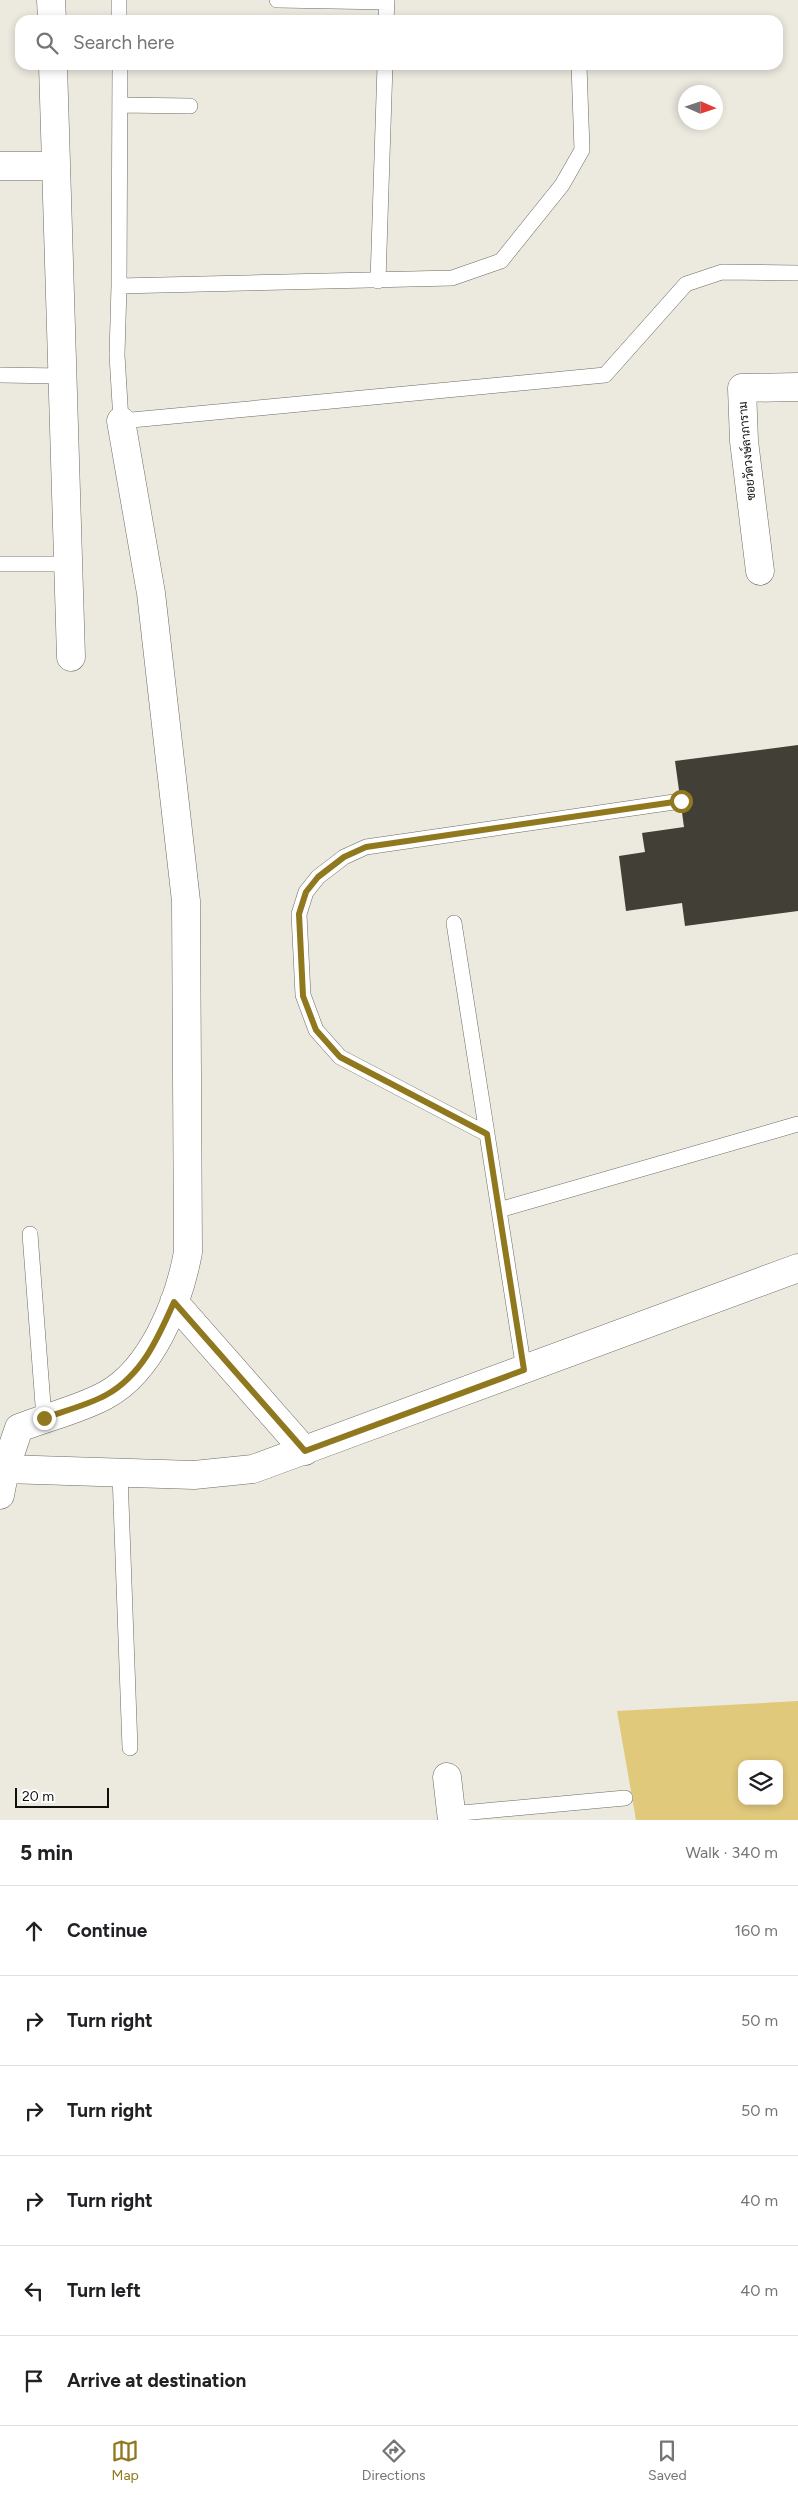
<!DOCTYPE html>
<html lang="en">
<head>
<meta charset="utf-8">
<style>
	:root { --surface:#fff; --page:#f6f6f6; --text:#202124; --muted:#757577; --line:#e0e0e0; --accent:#90781e }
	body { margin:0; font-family:Figtree,Sarabun,sans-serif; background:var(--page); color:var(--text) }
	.controls { position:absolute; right:15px; bottom:15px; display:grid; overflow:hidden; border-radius:10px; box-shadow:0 2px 8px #0003 }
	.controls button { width:45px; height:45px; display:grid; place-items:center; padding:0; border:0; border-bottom:1px solid var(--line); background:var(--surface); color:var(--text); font:25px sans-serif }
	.compass { position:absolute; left:678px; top:85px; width:45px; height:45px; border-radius:50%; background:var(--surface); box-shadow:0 2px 8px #0003; rotate:93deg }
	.scale { position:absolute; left:15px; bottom:12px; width:94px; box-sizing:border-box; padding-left:5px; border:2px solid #110f0c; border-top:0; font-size:14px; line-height:18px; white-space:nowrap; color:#110f0c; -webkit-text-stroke:4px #fff; paint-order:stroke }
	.stop { position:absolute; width:15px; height:15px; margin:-11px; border:4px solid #90781e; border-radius:50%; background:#fff }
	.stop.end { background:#90781e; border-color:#fff; box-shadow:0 1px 5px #0008 }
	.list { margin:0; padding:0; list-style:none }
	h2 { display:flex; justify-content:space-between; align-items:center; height:65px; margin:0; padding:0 20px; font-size:21px }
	h2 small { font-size:16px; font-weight:400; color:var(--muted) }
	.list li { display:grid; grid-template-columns:32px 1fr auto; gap:15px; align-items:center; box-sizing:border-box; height:90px; padding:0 20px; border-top:1px solid var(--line) }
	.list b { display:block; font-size:19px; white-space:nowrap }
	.list em { font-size:16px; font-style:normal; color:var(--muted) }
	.icon { flex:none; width:28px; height:28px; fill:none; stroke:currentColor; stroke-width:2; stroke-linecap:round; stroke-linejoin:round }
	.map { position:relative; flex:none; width:798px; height:1820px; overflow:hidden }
	.search { position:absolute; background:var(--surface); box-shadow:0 2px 8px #0003; left:15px; right:15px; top:15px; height:55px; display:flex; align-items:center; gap:12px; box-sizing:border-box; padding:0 18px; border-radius:15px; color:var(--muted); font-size:19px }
	.sheet { height:605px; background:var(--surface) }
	nav { display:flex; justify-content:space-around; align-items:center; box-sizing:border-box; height:70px; border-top:1px solid var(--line); background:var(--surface); font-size:14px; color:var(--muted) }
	nav a { display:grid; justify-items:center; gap:2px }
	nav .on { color:var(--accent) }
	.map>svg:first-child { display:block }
	.green { fill:#e1c97c; fill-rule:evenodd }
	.building { fill:#413f36 }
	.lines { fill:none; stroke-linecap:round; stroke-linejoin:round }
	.lane-casing { stroke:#6d6b62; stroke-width:16 }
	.street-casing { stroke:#6d6b62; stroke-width:29 }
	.lane { stroke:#fff; stroke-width:15 }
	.street { stroke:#fff; stroke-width:28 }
	.route { stroke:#90781e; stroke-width:6 }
	.labels { text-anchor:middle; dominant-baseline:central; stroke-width:5; stroke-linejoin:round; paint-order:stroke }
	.street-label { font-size:12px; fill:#110f0c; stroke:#fff }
</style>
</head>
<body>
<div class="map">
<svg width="798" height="1820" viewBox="0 0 798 1820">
	<rect width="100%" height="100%" fill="#ece9df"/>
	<!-- green -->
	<path class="green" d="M798,1701V1820H636L617,1711ZM742,1764H779V1801H742Z"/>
	<!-- building -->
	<path class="building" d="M798,745V911L685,926L682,903L626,911L619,856L645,852L642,833L684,827L675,761Z"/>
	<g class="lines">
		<!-- lane casing -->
		<g class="lane-casing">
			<path id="lane" d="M119,0V20
				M277,0L387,2
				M386,20L387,0
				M120,65L119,286L117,355L121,421L605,375L686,284L722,272L798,273
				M120,105L190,106
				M378,281L385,65
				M119,286L452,278L501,261L562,185L582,150L579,65
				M0,375L61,376
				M0,564H68
				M454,923L524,1370
				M487,1134L340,1057L316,1030L303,995L299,914L306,892L318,877L344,857L366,847L681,801
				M499,1210L798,1124
				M30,1234L44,1418
				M120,1474L130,1748
				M451,1814L625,1798"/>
		</g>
		<!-- street casing -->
		<g class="street-casing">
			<path id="street" d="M51,0L52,20
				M53,65L71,657
				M0,166H55
				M760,571L744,441L742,388L798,387
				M174,1302L305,1451
				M5,1469L194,1475L253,1469L798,1268
				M0,1495L5,1469L19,1428C47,1417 81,1409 106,1395C152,1370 179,1302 188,1252L186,901L151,593L121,421
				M447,1777L452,1820"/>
		</g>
		<!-- lane -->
		<use href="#lane" class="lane"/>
		<!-- street -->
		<use href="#street" class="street"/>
	</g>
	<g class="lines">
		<!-- route -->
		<path class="route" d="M44,1418C64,1411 88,1405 106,1395C142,1375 158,1338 174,1302L305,1451L524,1370L487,1134L340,1057L316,1030L303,996L299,914L306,892L318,877L344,857L366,847L681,801"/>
	</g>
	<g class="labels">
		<!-- street labels -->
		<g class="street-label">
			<text transform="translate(747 451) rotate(-95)">ซอยวัดวงษ์ลาภาราม</text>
		</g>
	</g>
</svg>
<div class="controls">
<button><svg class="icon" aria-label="layers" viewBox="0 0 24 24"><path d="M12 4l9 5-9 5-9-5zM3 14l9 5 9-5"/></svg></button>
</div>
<svg class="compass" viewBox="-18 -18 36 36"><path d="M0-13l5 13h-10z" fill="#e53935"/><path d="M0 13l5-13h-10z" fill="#757577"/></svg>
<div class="scale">20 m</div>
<div class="stop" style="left:681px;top:801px"></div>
<div class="stop end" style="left:44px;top:1418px"></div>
<div class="search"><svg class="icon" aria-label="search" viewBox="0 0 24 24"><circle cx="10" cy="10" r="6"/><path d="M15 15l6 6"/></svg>Search here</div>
</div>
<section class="sheet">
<h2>5 min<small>Walk · 340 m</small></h2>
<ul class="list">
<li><svg class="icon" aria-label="ahead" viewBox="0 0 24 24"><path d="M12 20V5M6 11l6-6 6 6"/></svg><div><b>Continue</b></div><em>160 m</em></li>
<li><svg class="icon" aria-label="right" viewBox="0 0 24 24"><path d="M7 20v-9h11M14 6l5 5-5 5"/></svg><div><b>Turn right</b></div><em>50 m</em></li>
<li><svg class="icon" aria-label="right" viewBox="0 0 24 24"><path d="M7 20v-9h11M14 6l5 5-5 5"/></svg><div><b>Turn right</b></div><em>50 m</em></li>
<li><svg class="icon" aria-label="right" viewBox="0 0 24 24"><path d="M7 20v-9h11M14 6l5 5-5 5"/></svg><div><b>Turn right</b></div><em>40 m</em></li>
<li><svg class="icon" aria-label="left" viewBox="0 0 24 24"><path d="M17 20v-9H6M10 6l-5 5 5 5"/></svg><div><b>Turn left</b></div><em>40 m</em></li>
<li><svg class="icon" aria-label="arrive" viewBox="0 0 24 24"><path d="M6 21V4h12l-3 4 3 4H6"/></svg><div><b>Arrive at destination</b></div></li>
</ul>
</section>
<nav>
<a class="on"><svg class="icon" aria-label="map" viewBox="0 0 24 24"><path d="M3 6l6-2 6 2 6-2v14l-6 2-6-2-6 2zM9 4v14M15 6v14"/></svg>Map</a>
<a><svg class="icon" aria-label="directions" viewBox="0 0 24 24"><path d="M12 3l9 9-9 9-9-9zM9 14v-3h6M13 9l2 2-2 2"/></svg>Directions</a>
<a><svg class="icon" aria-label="saved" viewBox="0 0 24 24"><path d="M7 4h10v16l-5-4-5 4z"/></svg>Saved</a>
</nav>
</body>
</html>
